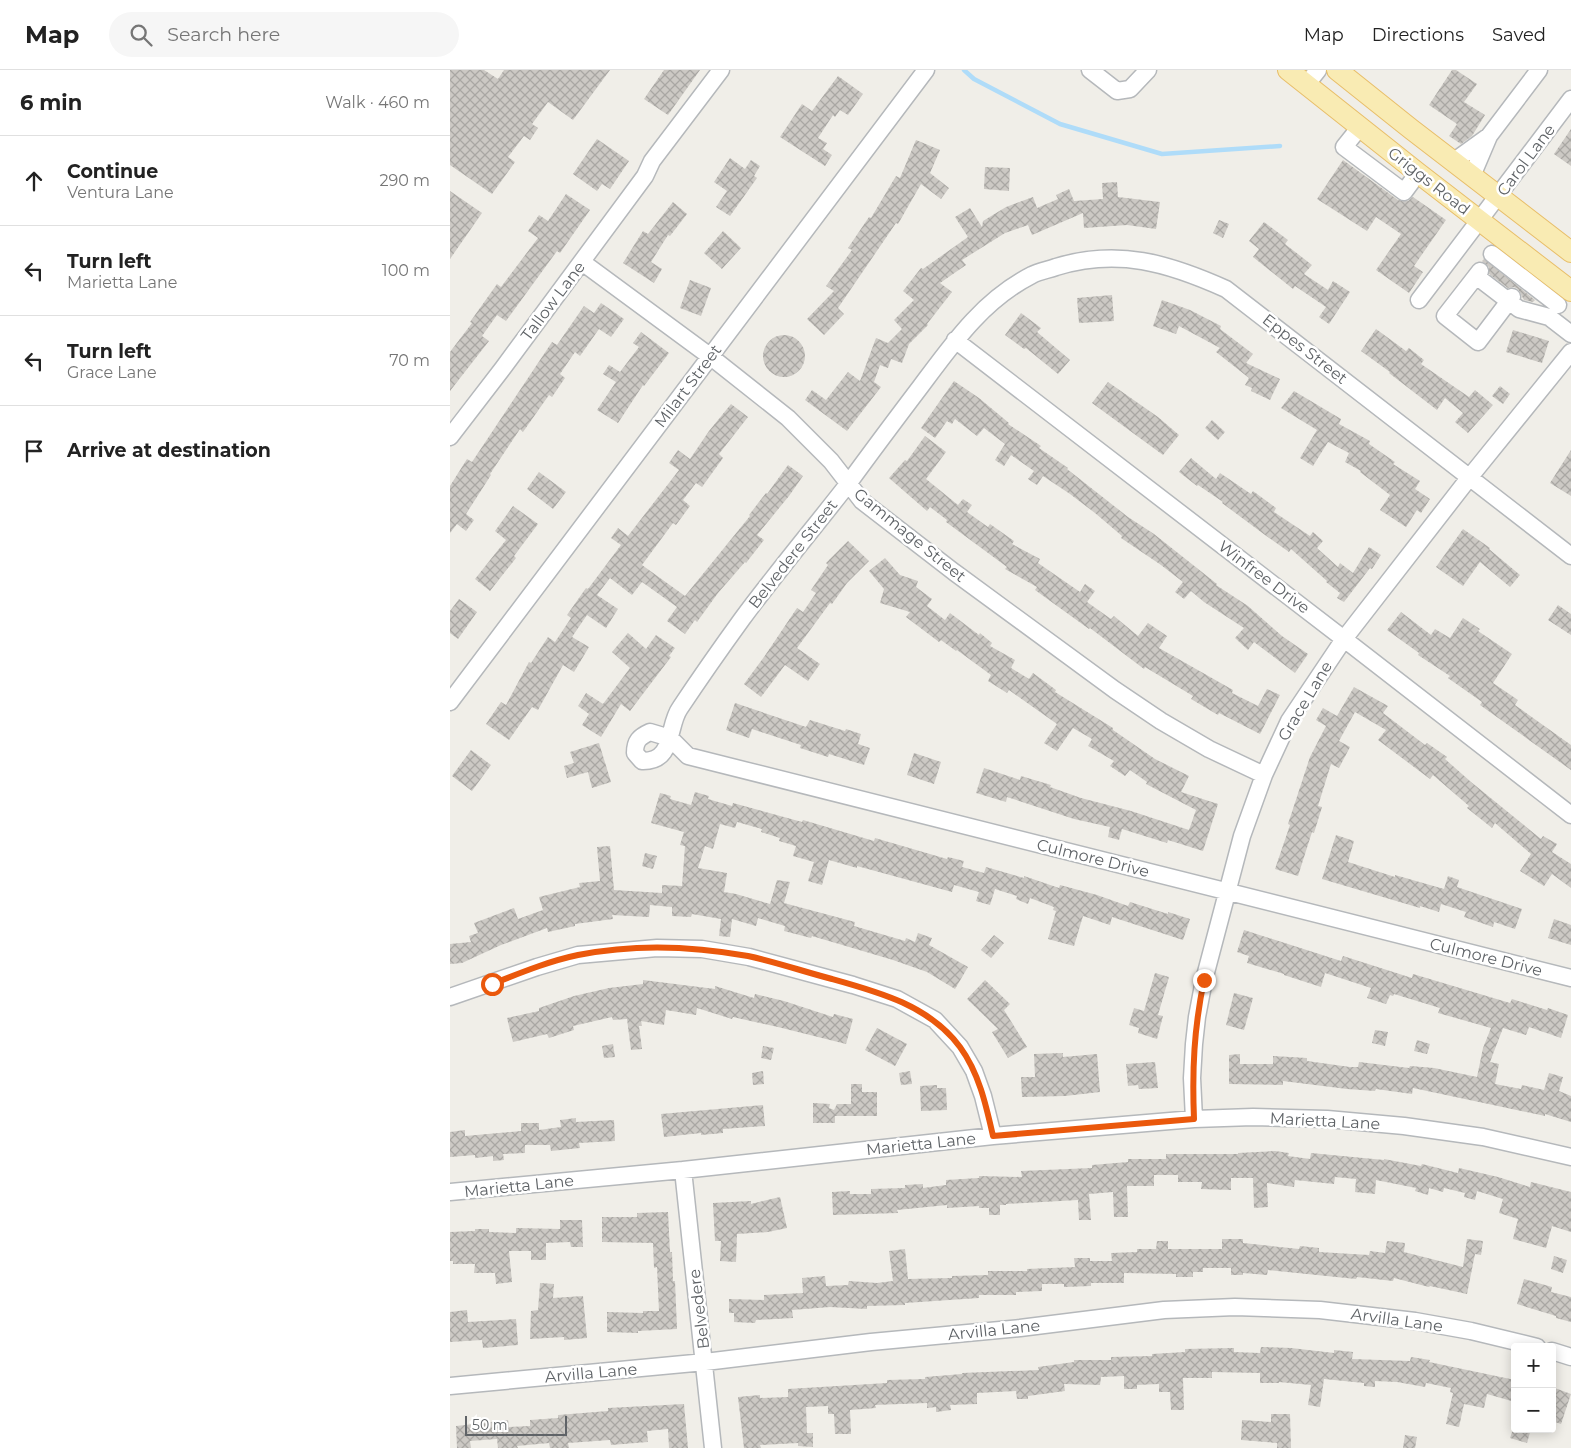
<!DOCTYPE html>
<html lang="en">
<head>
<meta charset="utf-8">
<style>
	:root { --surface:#fff; --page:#f6f6f6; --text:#222; --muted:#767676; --line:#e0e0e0 }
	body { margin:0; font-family:Montserrat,sans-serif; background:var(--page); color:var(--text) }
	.controls { position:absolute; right:15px; bottom:15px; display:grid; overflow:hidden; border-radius:5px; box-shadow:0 2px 12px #0003 }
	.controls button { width:45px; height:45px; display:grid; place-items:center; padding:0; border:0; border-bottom:1px solid var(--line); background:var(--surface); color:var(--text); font:25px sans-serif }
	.scale { position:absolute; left:15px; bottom:12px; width:102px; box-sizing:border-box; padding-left:5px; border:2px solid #5f6367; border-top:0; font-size:14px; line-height:18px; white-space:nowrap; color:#5f6367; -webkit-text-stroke:4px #fff; paint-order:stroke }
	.stop { position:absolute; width:15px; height:15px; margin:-11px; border:4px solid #ea580c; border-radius:50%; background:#fff }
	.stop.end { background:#ea580c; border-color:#fff; box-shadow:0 1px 5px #0008 }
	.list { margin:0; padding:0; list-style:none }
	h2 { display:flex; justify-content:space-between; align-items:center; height:65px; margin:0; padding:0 20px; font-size:21px }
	h2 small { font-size:16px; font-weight:400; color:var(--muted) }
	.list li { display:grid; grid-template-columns:32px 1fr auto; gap:15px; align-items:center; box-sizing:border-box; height:90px; padding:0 20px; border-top:1px solid var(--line) }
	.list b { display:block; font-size:19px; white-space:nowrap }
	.list p { margin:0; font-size:16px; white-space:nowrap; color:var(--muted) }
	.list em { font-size:16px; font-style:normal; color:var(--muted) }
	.icon { flex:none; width:28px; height:28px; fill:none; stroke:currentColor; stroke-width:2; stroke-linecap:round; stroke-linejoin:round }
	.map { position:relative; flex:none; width:1121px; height:1378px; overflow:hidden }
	header { display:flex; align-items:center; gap:30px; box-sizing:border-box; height:70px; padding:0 25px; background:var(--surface); border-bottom:1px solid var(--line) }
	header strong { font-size:24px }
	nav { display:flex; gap:28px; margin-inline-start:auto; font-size:18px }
	.search { width:350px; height:45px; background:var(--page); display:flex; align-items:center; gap:12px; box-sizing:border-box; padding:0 18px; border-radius:28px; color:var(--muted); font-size:19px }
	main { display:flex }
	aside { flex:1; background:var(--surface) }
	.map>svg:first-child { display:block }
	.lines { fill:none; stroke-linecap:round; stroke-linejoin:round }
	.stream { stroke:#afdcf9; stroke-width:4.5 }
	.building { fill:url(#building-cross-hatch) }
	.minor-casing { stroke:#b5b8bb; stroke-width:19 }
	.major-casing { stroke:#e8be69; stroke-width:22 }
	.minor { stroke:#fff; stroke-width:16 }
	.major { stroke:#f9ebb3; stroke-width:20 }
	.route { stroke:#ea580c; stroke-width:6 }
	.labels { text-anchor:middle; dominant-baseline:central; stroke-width:5; stroke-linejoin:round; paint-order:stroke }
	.street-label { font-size:16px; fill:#5f6367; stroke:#fff }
</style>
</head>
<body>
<header>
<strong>Map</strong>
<div class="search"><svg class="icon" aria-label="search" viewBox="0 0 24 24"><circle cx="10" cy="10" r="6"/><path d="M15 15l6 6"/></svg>Search here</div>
<nav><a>Map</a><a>Directions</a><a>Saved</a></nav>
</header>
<main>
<aside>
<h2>6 min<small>Walk · 460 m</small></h2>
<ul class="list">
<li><svg class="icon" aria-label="ahead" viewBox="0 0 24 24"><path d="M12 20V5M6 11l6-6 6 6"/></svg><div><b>Continue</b><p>Ventura Lane</p></div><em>290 m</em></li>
<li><svg class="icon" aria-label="left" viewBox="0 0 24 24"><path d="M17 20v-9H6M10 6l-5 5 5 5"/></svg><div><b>Turn left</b><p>Marietta Lane</p></div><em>100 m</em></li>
<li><svg class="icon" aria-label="left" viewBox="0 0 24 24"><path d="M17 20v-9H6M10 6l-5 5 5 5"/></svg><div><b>Turn left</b><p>Grace Lane</p></div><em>70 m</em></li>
<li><svg class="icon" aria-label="arrive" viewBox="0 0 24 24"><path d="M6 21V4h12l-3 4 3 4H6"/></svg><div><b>Arrive at destination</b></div></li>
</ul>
</aside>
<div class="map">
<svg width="1121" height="1378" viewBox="0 0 1121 1378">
	<defs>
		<pattern id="building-cross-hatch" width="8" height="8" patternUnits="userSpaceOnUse" patternTransform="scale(1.25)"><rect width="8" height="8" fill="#ccc9c4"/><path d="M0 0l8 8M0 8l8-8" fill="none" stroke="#a9a7a3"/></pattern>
	</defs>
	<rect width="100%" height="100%" fill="#f0eee8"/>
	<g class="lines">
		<!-- stream -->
		<path class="stream" d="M514,0L524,9L610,54L712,84L830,76"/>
	</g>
	<!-- building -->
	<path class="building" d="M0,0H34L48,9L54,0H160L123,50L98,32L82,54L88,58L80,70L74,66L58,87L65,92L42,124L0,95Z
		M214,0H250L218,45L194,29Z
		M1002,0H1006L1027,14L1014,32L1035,45L1022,66L1011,74L999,66L1007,54L979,35Z
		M388,6L413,24L398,45L390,40L385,47L383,45L368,68L377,73L373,79L382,85L375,96L330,67L352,34L362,41Z
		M1121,59V96L1104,84Z
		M147,69L179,91L160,119L152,114L147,121L123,104Z
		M466,70L490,80L480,103L499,118L491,129L471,114L448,154L446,153L388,238L394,244L374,265L357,249L384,221L376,216L402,180L398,178L419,147L421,148L446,106L450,108Z
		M280,88L295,99L301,90L310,96L304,106L307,108L280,146L266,137L277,121L264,112Z
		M893,90L948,130L958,131L963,127L996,150L964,196L973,202L959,223L926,200L951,164L926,147L917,161L867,129Z
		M535,97L560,98L559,121L534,119Z
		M667,112L668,127L710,132L706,159L677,155L634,158L633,143L582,165L578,155L555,163L512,190L516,195L490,213L502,222L477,254L478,255L459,274L452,293L441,289L438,298L430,295L424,312L431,317L397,361L355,330L362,320L376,330L398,302L410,311L426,268L438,273L452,259L444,250L464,230L453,221L471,198L473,199L518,167L505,147L520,138L532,157L533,151L556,137L583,127L587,138L608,129L606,125L619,119L624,131L653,129L652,113Z
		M0,121L32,143L0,189Z
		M116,124L140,140L110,183L107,181L56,251L47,245L32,266L39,271L0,321V282L22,253L20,252L47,214L51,217L88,168L78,161L89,145L98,151Z
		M223,132L237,144L220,166L218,165L201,192L212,199L204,213L173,193L193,161L198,164Z
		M769,150L779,154L773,168L763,163Z
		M814,152L838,170L835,174L862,195L854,204L878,220L883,211L900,222L879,254L869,247L876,237L845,216L843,219L803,187L809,179L799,171Z
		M273,161L291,178L272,199L254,183Z
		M1034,189L1085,230L1083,232L1074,230L1068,219L1064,217L1058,218L1039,204V197L1032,191Z
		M240,210L261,218L251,246L230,238Z
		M662,225L664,251L629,253L627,228Z
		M712,230L740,240L771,256L770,259L803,284L796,293L830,309L820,330L801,321L802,318L795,315L799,308L766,282L770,278L729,256L726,264L703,256Z
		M151,233L174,249L161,267L149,259L130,286L125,282L110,304L115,308L102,327L99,325L73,362L70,359L40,404L41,405L16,444L24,450L16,461L7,454L0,463V416L17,389L22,392L102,272L107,275L134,236L144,243Z
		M571,243L591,258L587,262L620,290L608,304L576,278L574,279L555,265Z
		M926,259L956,281L959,278L974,290L971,294L1019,327L1025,320L1043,335L1018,363L1005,352L1013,343L995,328L987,340L939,303L940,302L911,281Z
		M1063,260L1099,271L1092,293L1056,282Z
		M191,262L219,283L194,316L193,315L168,353L147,340L166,312L153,304L159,295L170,302L189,277L183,273Z
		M313 286a21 21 0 1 1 42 0a21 21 0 1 1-42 0Z
		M504,311L529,328L559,353L558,354L591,376L589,378L618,398L617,399L678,447L704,464L767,514L766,515L798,536L832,566L858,584L845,603L804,572L798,580L785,568L794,558L754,532L741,521L734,529L725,522L733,512L711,495L671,468L672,466L645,443L620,424L593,406L587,415L578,409L584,401L561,385L554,396L545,390L555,374L534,358L527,366L505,349L502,354L497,351L485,368L471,358Z
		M658,312L708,347L729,365L713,385L642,333Z
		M1050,316L1060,324L1053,334L1042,326Z
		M844,321L891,349L889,354L920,371L919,374L945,392L943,394L970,411L965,419L980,429L971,443L967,440L956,457L930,440L940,425L910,402L911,401L895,392L899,383L878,372L863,396L850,388L867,360L831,338Z
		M281,334L298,347L269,384L273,388L252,417L246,413L233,430L240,436L226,455L223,453L192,495L235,526L300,446L299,445L316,423L317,424L338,395L353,406L339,426L307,465L314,470L296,493L295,492L268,523L247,552L245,550L235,564L217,551L227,537L192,512L182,525L160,508L147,525L168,539L156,558L137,545L122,567L139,577L124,602L113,595L88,640L82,637L59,670L36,654L51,632L56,635L79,592L81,593L98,567L105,572L121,548L117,545L136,518L138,519L171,475L161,468L168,458L178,466L229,400L219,393L228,380L240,389L259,361Z
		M762,350L775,362L768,370L755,358Z
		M475,366L496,382L476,409L508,435L513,429L522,435L517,442L538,457L540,454L564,471L562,474L590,489L588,493L630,522L635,514L645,521L637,532L661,549L664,546L688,566L698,553L717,566L709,578L783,620L782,623L808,636L817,619L830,625L810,664L769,643L768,645L741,629L743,626L695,597L694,599L640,558L639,559L585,520L587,517L555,499L557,497L496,452L497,450L480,437L477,441L439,408L455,390L457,391Z
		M1121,380V426L1100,413Z
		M741,388L766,409L770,403L801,424L803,421L826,438L824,442L860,466L863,462L873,471L867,478L888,497L890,493L903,503L919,477L931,485L922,499L920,498L894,532L887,528L890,523L876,512L877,511L841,479L839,482L815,465L772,433L773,432L748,415L747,416L729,402Z
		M89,402L116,422L103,439L77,419Z
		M63,436L88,454L64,486L66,488L40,521L25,509L56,470L45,461Z
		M1013,459L1040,478L1039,479L1070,505L1060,517L1030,492L1013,516L986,497Z
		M398,471L419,491L397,513L382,534L380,533L347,578L370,594L358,611L335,595L311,627L294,614L314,587L347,538L353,542L366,523L361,520L378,495L376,493Z
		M435,488L450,505L468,511L466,517L482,529L477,536L495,550L500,543L529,565L530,563L542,573L540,576L565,590L561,598L579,609L583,603L606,620L605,622L663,658V660L705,689L739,706L731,722L768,734L753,781L718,770L717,773L672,759L669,770L658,767L660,757L624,749L557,727L556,732L526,723L534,698L570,710L571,706L601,715L600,717L631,728L681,741L739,760L746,740L696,714L697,712L680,700L675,706L660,696L664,691L638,676L642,669L623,658L607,681L594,673L607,654L559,620L557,623L538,611L541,605L507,580L506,581L491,570L489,572L456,547L460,542L430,533L434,519L419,501Z
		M9,529L27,542L8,569L0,563V541Z
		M1108,535L1121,544V565L1098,550Z
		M951,542L981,565L985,559L1000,568L1013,548L1030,559L1028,561L1062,584L1043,613L1068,630L1065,635L1121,675V700L1030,635L1032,632L998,608L1000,606L968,585L969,583L937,560Z
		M178,563L196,579L206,565L225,578L219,586L221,587L180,641L171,634L151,667L132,655L139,644L128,636L136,623L153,634L180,598L162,582Z
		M904,617L938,636L933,643L975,675L977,673L997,687L995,689L1021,712L1091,769L1093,766L1107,774L1102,782L1121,794V818L1102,804L1094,816L1070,801L1081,784L1045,753L1042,758L1017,738L1019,736L983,705L980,709L928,670L936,660L905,642L889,671L900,677L889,698L881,694L868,736L872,737L864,763L862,762L848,806L825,799L840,755L838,754L860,687L876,656L866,650L873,638L887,646Z
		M285,633L356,657L360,650L395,661L396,659L411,664L408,674L420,678L414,695L379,684L378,687L350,678L351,675L302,659L299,668L276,660Z
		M149,673L161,712L142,718L138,702L117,708L114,696L124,693L120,682Z
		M21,680L41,695L22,721L2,706Z
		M464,683L491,692L484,714L457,705Z
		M245,722L259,726L258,729L282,736L283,733L352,752L353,750L424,771L425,768L497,789L498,787L514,791L512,797L534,803L536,797L574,808V806L609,818L610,815L647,825L678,836L680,832L718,844V842L740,849L733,870L662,847L660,855L633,846L624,876L598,869L606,841L603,840L604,837L580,828L578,834L566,829L567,826L545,819L540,835L526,831L529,822L504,815L502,822L407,796V798L379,790L372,815L358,811L364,792L343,786L346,776L329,771L330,768L311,762L312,759L287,752L285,758L270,754L263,779L255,776L248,798L277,803L274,822L286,824L320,834L327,810L340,812L334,833L405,852L404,856L455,871L456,868L465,872L468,863L482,868L479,875L518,897L505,919L477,902L443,890L362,866L361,868L334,861L335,856L308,848L306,856L282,849L280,867L269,866L271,849L242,844L241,847L222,846V837L200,835L199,847L162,845L163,849L125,854V856L98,862L97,858L51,875L12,893L0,894V874L21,872L19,866L28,863L24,853L64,838L68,849L93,840L89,827L130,817L129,813L150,811L147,777L160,776L164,820L212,823V815L232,816L235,776L230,775L234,762L201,753L210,723L221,726L220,729L241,735Z
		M886,765L904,771L898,792L945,807V805L994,819L998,806L1009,810L1007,817L1072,839L1065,859L1044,852L1043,857L1014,847L1016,842L991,834L989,842L970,836V838L872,809Z
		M195,783L207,786L203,799L192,796Z
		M1104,849L1121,855V875L1098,868Z
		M794,860L891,891L893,886L962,908L963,904L1060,933L1062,929L1097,940L1098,938L1118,945L1111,968L1079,957L1076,965L1053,958L1040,992L1049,994L1045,1014L1071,1019L1072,1015L1094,1020L1099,1003L1113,1007L1109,1021L1121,1026V1052L1095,1044V1046L963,1018L962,1024L926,1019L925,1021L897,1019L833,1011V1015L779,1014V985L790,984V994H823V986L857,988V991L900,997H908L909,992L959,998L960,996L984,998L1027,1007L1033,978L1041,958L988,943L990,938L944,924L943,926L940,925L936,934L917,928L921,918L875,903L871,917L834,905V904L797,893L799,886L787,882Z
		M544,865L554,873L541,888L531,880Z
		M705,903L719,907L708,945L713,946L707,969L688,963L689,958L679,955L684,938L694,941Z
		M193,910L265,919V916L304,928L305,924L334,931L383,947L384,944L403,949L396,974L328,957L283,947L282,949L247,938L246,945L216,940L214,955L191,951L192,956H189L192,979L181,980L177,949L163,950L162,947L123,956L124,960L99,968L97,964L63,972L57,948L89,941V938L124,926L159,918L193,914Z
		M535,910L560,934L554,940L577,977L558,988L542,962L548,959L517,929Z
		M784,923L803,928L794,960L776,955Z
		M427,958L457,974L445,996L415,980Z
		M925,960L938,962L935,976L922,973Z
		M967,970L980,974L977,984L964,981Z
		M163,974L165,987L154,988L152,976Z
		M313,976L324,978L321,990L311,988Z
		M613,983V987L647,984L650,1022L615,1026L572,1027L571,1007H585L584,984Z
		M705,992L708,1018L689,1019L688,1015L678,1016L676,994Z
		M313,1001L314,1014L303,1015L302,1003Z
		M460,1001L462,1014L451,1015L449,1003Z
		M401,1014H412V1022H427V1046H385V1053H363V1033L380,1034L379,1038L384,1040L387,1034H401Z
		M487,1015V1018H496L497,1040L471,1041L470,1016Z
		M313,1035L315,1056L273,1059V1063L251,1065V1063L214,1067L211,1044Z
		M126,1048V1052L164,1050L165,1071L129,1073L130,1078L101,1081L100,1075H75V1083L53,1084L54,1090L43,1091V1086L25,1088V1085L0,1087V1062L15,1060V1066L71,1061V1053H89V1060L111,1057L110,1050Z
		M825,1081L839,1083L838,1086L860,1089L861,1083L934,1090V1089L971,1096L972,1094L1008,1103L1009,1098L1048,1107L1080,1117L1081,1112L1121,1122V1162L1102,1156L1096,1178L1063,1169L1068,1149L1049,1143L1053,1129L1027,1121L1025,1130L1014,1127L1015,1123L994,1118L993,1122L979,1118L978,1125L965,1121L966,1118L926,1110L925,1124L905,1122L906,1109L885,1107L884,1114L845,1110L844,1117L817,1113L818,1137L804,1138L803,1108H781V1120L751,1119L752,1112H728V1105H704V1116H677L678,1147H664L663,1122L639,1124L641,1150H629L628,1130L556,1134V1135H550V1145H539V1138H529V1136L497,1138V1135L447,1140L448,1143L383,1145L382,1122L400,1121V1124H421V1119L455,1118V1115L473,1114V1118L496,1115V1110L529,1108V1106L572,1107L571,1101L642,1098V1095L678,1092V1089H716V1084H788V1083Z
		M330,1127L337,1158L318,1162L287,1164L286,1192L270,1191L271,1171H265L263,1133L301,1131V1134Z
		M218,1142L220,1182H222L223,1211H225L227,1259L188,1261V1263L157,1262V1242L193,1243V1241H209L207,1197L204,1198L203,1173L152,1172V1147H187V1143Z
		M110,1150H132L133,1177H121L120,1172L96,1173V1190H81V1181H59L62,1212L46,1214L45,1203H24L25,1194H3V1191H0V1162L25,1161V1159H39V1162L66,1163V1158L110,1159Z
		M772,1169H793V1173L849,1179L850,1176L869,1178V1182L919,1185L920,1181L935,1183L937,1171L955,1173L954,1182L1013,1197L1017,1169L1033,1171L1031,1185L1025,1184L1017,1224L980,1216L979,1217L944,1208L943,1211L907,1207L906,1209L818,1200L817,1205L793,1203V1205H781V1198H753V1202H743V1207H726V1204L674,1203V1213H641V1216L614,1217V1214H592V1221L566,1222V1225H529V1228L455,1233V1235L417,1236V1239L380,1237L342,1240L343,1248L306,1250L305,1253L284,1252V1243H279V1229L314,1230V1225L353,1223L352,1208L375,1206L376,1216L398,1215L399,1211L427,1213L443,1211L439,1181L455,1179L458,1209L502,1208V1206L538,1205V1201H577V1199L625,1197L624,1188H640V1191H662L661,1183L687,1182V1179H706L707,1171H718V1179H772Z
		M1104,1186L1117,1190L1113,1203L1101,1199Z
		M1074,1209L1102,1217L1101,1222L1121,1227V1252L1106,1248V1246L1067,1234Z
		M90,1213L104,1214L103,1228L133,1226L137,1268L114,1270V1267L80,1269L81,1241L88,1240Z
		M17,1240L18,1252L66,1249L68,1275L33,1278L32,1270L0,1272V1242Z
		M811,1277L841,1278L884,1283V1280L903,1282L902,1289L960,1291L961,1287L980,1290L979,1292L1065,1310V1332L1037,1324L1034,1338L1014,1334L1009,1357L996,1354L1003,1323L1000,1322L1001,1318L976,1313L975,1317L947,1312L925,1311V1317L914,1316V1313L874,1309L870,1337L858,1335L861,1315L829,1312V1313H810V1303L762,1302V1308H733L734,1340H721L720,1322H709V1314L687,1315V1319H674V1306L651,1307L650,1315L614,1314L615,1321L578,1326V1329H567L566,1321L527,1323V1334L500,1335L501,1340L486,1342V1337L477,1338V1333L425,1335L426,1338L400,1340L401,1364H385L384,1344H378V1336L356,1337L357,1363H363V1377L348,1376V1373L310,1375L311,1378H294L288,1327L310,1325V1328L338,1327V1319L437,1313V1310L475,1309V1307L512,1304V1303L589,1300L588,1297L624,1292V1290H661V1287L702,1286V1284L735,1282V1279L784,1278V1282L810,1283Z
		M1102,1317L1121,1324L1111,1354L1102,1351Z
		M234,1334L238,1378H219L218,1359L197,1361L198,1372L161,1375L160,1370L118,1373L119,1378H100L99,1373L67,1376L68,1378H48L47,1369L20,1371L21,1378H7L6,1356L58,1350L59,1357L80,1356V1350L108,1348V1345L158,1341V1338Z
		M821,1344H840L841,1378H827V1373L791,1370L792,1350L821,1352Z
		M1063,1359H1081L1077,1373L1060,1368Z
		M955,1365L967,1367L965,1378H953Z"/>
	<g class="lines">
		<!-- minor casing -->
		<g class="minor-casing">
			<path id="minor" d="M640,0L667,21L680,19L698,0
				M856,15L868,0
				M910,57L894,77L954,122L968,103
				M1003,92L1039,66
				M1022,106L1039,66L1089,0
				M1042,184L1108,235
				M132,192L261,287L338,348L381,391L412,431L504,502L665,620L711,651L759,679L814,705
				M1030,201L995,246L1028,272L1062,227
				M1026,206L1069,239L1099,247L1121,264
				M969,230L1121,29
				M505,270L894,569L1121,745
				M0,367L53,298L195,106L202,91L271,0
				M1121,486L776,219C718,193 668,178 606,197C598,200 589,201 582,205C533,230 503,273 471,316C446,349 422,381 398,414C363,459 326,503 292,549C271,578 250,608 230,638C217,656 225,692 192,691L185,683C185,671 189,667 200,662L220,668L238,686L1121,908
				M0,632L476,0
				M0,927L87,897L128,885L207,878L252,879L299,887L403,915L447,929L485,950L510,977L524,1001L533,1026L543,1066
				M744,1049L742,1008L744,974L747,947L754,910L792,766L814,705L839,651L894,569L1019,408L1121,282
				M233,1100L263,1378
				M0,1122L233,1100L543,1066L744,1049L803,1047L877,1049L954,1056L1033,1067L1121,1087
				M1102,1281L1121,1287
				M0,1316L255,1292L421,1272L570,1258L714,1240L785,1237L870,1240L965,1251L1021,1261L1087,1277"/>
		</g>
		<!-- major casing -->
		<g class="major-casing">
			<path id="major" d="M838,0L968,103L1121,221
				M887,0L961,59L1121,182"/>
		</g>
		<!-- minor -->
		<use href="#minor" class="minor"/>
		<!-- major -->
		<use href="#major" class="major"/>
	</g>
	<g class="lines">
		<!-- route -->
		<path class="route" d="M42,914C70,903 99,891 128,885C183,874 243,876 298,886C326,892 355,902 382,909C429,922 480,936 510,977C529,1003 536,1035 543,1066L744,1049C742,999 744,959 754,910"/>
	</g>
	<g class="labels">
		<!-- street labels -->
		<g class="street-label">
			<text transform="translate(1076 90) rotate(-53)">Carol Lane</text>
			<text transform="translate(979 111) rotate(38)">Griggs Road</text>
			<text transform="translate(103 231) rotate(-53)">Tallow Lane</text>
			<text transform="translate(855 279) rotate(38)">Eppes Street</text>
			<text transform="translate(238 316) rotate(-53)">Milart Street</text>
			<text transform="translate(460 465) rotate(39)">Gammage Street</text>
			<text transform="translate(343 484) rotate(-52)">Belvedere Street</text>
			<text transform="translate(814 507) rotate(37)">Winfree Drive</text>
			<text transform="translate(855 631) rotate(-59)">Grace Lane</text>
			<text transform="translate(643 788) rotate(14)">Culmore Drive</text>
			<text transform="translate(1036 887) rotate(14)">Culmore Drive</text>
			<text transform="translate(875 1051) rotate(3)">Marietta Lane</text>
			<text transform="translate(471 1074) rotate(-6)">Marietta Lane</text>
			<text transform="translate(69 1116) rotate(-6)">Marietta Lane</text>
			<text transform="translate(249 1239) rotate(-97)">Belvedere</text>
			<text transform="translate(947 1250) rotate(8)">Arvilla Lane</text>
			<text transform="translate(544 1260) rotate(-6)">Arvilla Lane</text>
			<text transform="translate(141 1303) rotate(-5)">Arvilla Lane</text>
		</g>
	</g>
</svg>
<div class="controls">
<button>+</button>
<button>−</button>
</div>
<div class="scale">50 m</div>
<div class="stop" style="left:42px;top:914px"></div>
<div class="stop end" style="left:754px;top:910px"></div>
</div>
</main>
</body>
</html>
